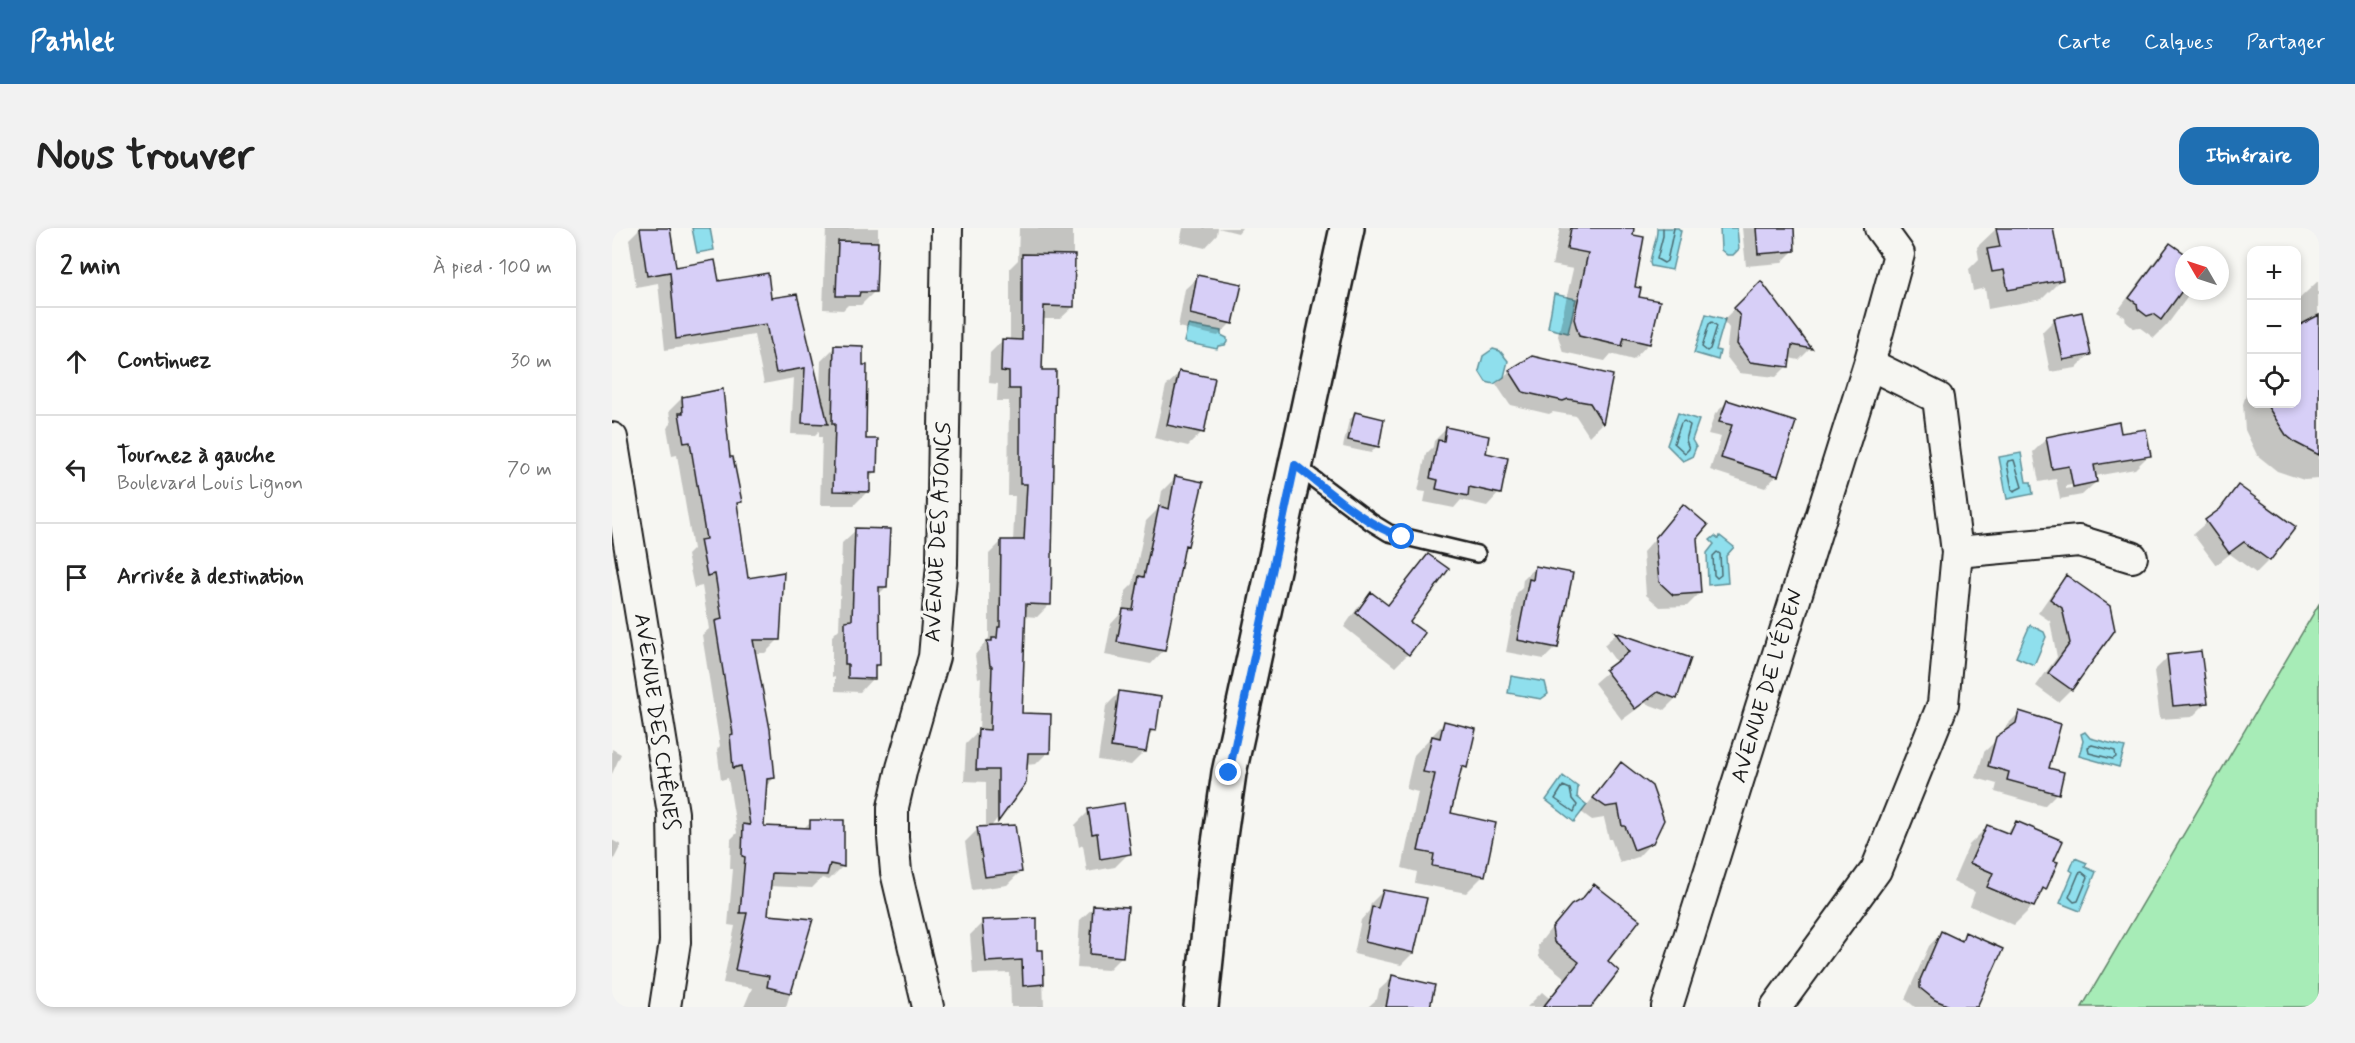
<!DOCTYPE html>
<html lang="fr">
<head>
<meta charset="utf-8">
<style>
	:root { --surface:#fff; --page:#f2f2f2; --text:#222; --muted:#767676; --line:#e0e0e0; --accent:#1f6fb2 }
	body { margin:0; font-family:Mynerve,sans-serif; background:var(--page); color:var(--text) }
	.controls { position:absolute; right:18px; top:18px; display:grid; overflow:hidden; border-radius:12px; box-shadow:0 3px 9px #0003 }
	.controls button { width:54px; height:54px; display:grid; place-items:center; padding:0; border:0; border-bottom:2px solid var(--line); background:var(--surface); color:var(--text); font:30px sans-serif }
	.compass { position:absolute; left:1563px; top:18px; width:54px; height:54px; border-radius:50%; background:var(--surface); box-shadow:0 3px 9px #0003; rotate:309deg }
	.stop { position:absolute; width:18px; height:18px; margin:-14px; border:4px solid #1a73e8; border-radius:50%; background:#fff }
	.stop.end { background:#1a73e8; border-color:#fff; box-shadow:0 2px 6px #0008 }
	.list { margin:0; padding:0; list-style:none }
	h2 { display:flex; justify-content:space-between; align-items:center; height:78px; margin:0; padding:0 24px; font-size:26px }
	h2 small { font-size:20px; font-weight:400; color:var(--muted) }
	.list li { display:grid; grid-template-columns:39px 1fr auto; gap:18px; align-items:center; box-sizing:border-box; height:108px; padding:0 24px; border-top:2px solid var(--line) }
	.list b { display:block; font-size:22px; white-space:nowrap }
	.list p { margin:0; font-size:20px; white-space:nowrap; color:var(--muted) }
	.list em { font-size:20px; font-style:normal; color:var(--muted) }
	.icon { flex:none; width:33px; height:33px; fill:none; stroke:currentColor; stroke-width:2; stroke-linecap:round; stroke-linejoin:round }
	.map { position:relative; flex:none; width:1707px; height:779px; overflow:hidden; border-radius:18px }
	header { display:flex; align-items:center; gap:36px; box-sizing:border-box; height:84px; padding:0 30px; background:var(--accent); color:#fff }
	header strong { font-size:28px }
	nav { display:flex; gap:33px; margin-inline-start:auto; font-size:21px }
	.intro { display:flex; align-items:center; justify-content:space-between; box-sizing:border-box; height:144px; padding:0 36px }
	h1 { margin:0; font-size:42px }
	.button { padding:15px 27px; border-radius:18px; background:var(--accent); color:#fff; font-size:21px; font-weight:700 }
	main { display:flex; gap:36px; padding:0 36px }
	aside { flex:1; background:var(--surface); border-radius:18px; box-shadow:0 3px 9px #0003 }
	.map>svg:first-child { display:block }
	.green { fill:#a7ecb7; stroke:#62846a; stroke-width:1.5 }
	.water { fill:#8fdfed; stroke:#619199; stroke-width:1.5 }
	.shadow { fill:#0003; fill-rule:evenodd }
	.lines { fill:none; stroke-linecap:round; stroke-linejoin:round }
	.shore { stroke:#4a6a70; stroke-width:1.5 }
	.building { fill:#d7cff7; stroke:#1c1c1c; stroke-width:1.5 }
	.lane-casing { stroke:#1c1c1c; stroke-width:20 }
	.street-casing { stroke:#1c1c1c; stroke-width:34 }
	.secondary-casing { stroke:#1c1c1c; stroke-width:38 }
	.lane { stroke:#f6f6f2; stroke-width:15 }
	.street { stroke:#f6f6f2; stroke-width:30 }
	.secondary { stroke:#f6f6f2; stroke-width:33 }
	.route { stroke:#1a73e8; stroke-width:8 }
	.labels { text-anchor:middle; dominant-baseline:central; stroke-width:6; stroke-linejoin:round; paint-order:stroke }
	.street-label { font-size:22px; fill:#1c1c1c; stroke:#f6f6f2 }
</style>
</head>
<body>
<header>
<strong>Pathlet</strong>
<nav><a>Carte</a><a>Calques</a><a>Partager</a></nav>
</header>
<div class="intro"><h1>Nous trouver</h1><a class="button">Itinéraire</a></div>
<main>
<aside>
<h2>2 min<small>À pied · 100 m</small></h2>
<ul class="list">
<li><svg class="icon" aria-label="ahead" viewBox="0 0 24 24"><path d="M12 20V5M6 11l6-6 6 6"/></svg><div><b>Continuez</b></div><em>30 m</em></li>
<li><svg class="icon" aria-label="left" viewBox="0 0 24 24"><path d="M17 20v-9H6M10 6l-5 5 5 5"/></svg><div><b>Tournez à gauche</b><p>Boulevard Louis Lignon</p></div><em>70 m</em></li>
<li><svg class="icon" aria-label="arrive" viewBox="0 0 24 24"><path d="M6 21V4h12l-3 4 3 4H6"/></svg><div><b>Arrivée à destination</b></div></li>
</ul>
</aside>
<div class="map">
<svg width="1707" height="779" viewBox="0 0 1707 779">
	<rect width="100%" height="100%" fill="#f6f6f2"/>
	<filter id="ink" filterUnits="userSpaceOnUse"><feTurbulence type="fractalNoise" baseFrequency=".0167" numOctaves="2"/><feDisplacementMap in="SourceGraphic" scale="12" xChannelSelector="R" yChannelSelector="G"/><feConvolveMatrix kernelMatrix="1 2 1 2 8 2 1 2 1" color-interpolation-filters="sRGB"/></filter>
	<g filter="url(#ink)">
		<!-- green -->
		<path class="green" d="M1707,376V779H1470Z"/>
		<!-- water -->
		<path class="water" d="M80,0H98L102,22L85,25Z
			M1045,0H1066L1069,3L1060,42L1039,38L1038,35C1039,23 1046,12 1045,0Z
			M1108,0H1125L1127,21L1121,27H1115L1109,22Z
			M942,66L964,71L956,105L936,100Z
			M1094,86L1113,91L1104,122L1108,123L1106,132L1082,125Z
			M576,97L609,103V107L615,110V114L613,117L606,118L605,121L572,114Z
			M881,121L888,123L896,133L892,149L882,156L874,154L867,143L871,128Z
			M1066,185L1087,192L1080,212L1084,219L1080,229L1071,233L1055,217Z
			M1409,225L1414,254H1419L1421,266L1395,271L1387,229Z
			M1103,308L1107,311L1108,308L1122,319L1114,328L1116,355L1096,357L1095,325L1102,316L1098,312Z
			M1418,397L1432,404L1434,409L1422,437L1404,429Z
			M899,448L933,454L936,466L929,471L896,465Z
			M1473,504L1478,510L1513,519L1507,539L1467,528L1471,513L1469,506Z
			M951,548L966,559L965,569L975,577L962,594L934,572Z
			M1463,630L1475,635L1473,639L1484,644L1468,683L1448,675L1461,644L1458,642Z"/>
		<!-- shadow -->
		<path class="shadow" d="M28,0H57L62,41L158,72L208,165L209,133L223,119L263,243L257,250L256,263L242,277H208L210,209H207V203L203,207L179,206L182,150L152,156L142,107L53,122L46,55L24,59L17,11Z
			M214,0H266V34L264,36L263,63L249,77H236L231,82L211,81Z
			M407,0H461V79L448,91H430L429,143L438,376L425,389L412,388L409,487L436,524L424,536L414,537L412,555L378,600L408,644L395,657L360,662L353,614L366,601L374,600V554L352,553L354,515L367,502L369,449L366,450L363,427L377,410V326L390,313L401,314L403,268H396L397,173H385L386,156L377,155L378,125L390,113H398V40L406,32Z
			M571,0H630L626,5L606,0L605,7L593,20L568,14Z
			M948,0H1021V60L1037,115L1021,132L999,126L993,133L951,124L946,108L961,41L940,37Z
			M1130,0H1180L1182,22L1169,35L1134,38Z
			M1385,0H1440L1449,52L1430,71L1376,81L1373,60L1361,63L1357,41L1367,31L1365,19Z
			M1559,17L1573,27L1572,63H1580L1555,97L1542,110L1527,99L1521,100L1514,94L1513,89L1505,84L1545,30Z
			M1586,17L1599,27H1576Z
			M586,49L619,95L606,108L566,99L573,61Z
			M1706,53L1707,251L1692,252L1665,243L1645,227L1633,202L1631,176L1640,149V176H1684V74Z
			M1149,55L1198,121L1187,132L1177,130L1175,138L1164,149L1127,145L1114,128L1117,100L1111,92Z
			M1443,91L1477,127L1464,140L1438,144L1430,104Z
			M898,143L1000,148L990,195L977,208L964,188L941,184L937,186L898,177L884,156Z
			M568,145L590,204L576,218L542,210L554,158Z
			M70,170L117,231L128,274L124,278L135,352L166,412L153,425H142L162,550L153,559L150,599L191,601L199,593H230V639L217,652L210,650L200,660L157,658L154,689L200,692L174,779H132L140,760L111,755L123,698L116,697L121,641H118L119,611L125,605L116,550L109,552L105,521L108,518L90,407L97,401L90,358L82,360L75,327L81,321L65,227L60,228L55,200L59,196L57,183Z
			M1116,173L1165,247L1153,260L1098,242L1109,209L1096,206L1103,186Z
			M744,186L765,218L759,225L731,219L737,192Z
			M835,200L872,227L887,265L875,278L849,272L842,280L812,274L814,264L806,263L814,226L821,219L822,213Z
			M1508,207L1537,227L1523,241L1483,248L1484,254L1470,267L1448,271L1444,251L1427,254L1421,224L1435,210ZM1470,255V258L1454,261V258Z
			M564,249L575,317L570,321L552,422L539,436L493,427L499,396L510,384L514,363L521,356L534,293L547,280L550,263Z
			M1626,259L1657,332L1644,345L1618,326L1604,337L1581,306L1602,288Z
			M1072,278L1083,310L1088,365L1075,378L1048,379L1034,367L1031,324Z
			M244,302L274,359L266,367L267,436L261,442V450L248,464L223,463V448L220,449V408L227,401L230,315Z
			M816,328L795,394L811,405L796,426L783,439L732,399L746,379L759,366L775,378L803,341Z
			M923,339L944,419L932,431L894,424L905,365L910,360L911,351Z
			M1455,349L1497,379L1459,461L1446,474L1424,458L1445,429L1438,393L1426,385L1442,362Z
			M1004,406L1077,431L1064,470L1052,482L1033,475L1010,492L982,455L1005,435L992,417Z
			M1556,429L1594,475L1580,489L1548,491L1542,443Z
			M508,464L542,502L535,509L533,523L519,537L486,532L494,478Z
			M1407,485L1445,565L1432,578L1383,564L1385,556L1364,550L1372,524L1392,505L1394,498Z
			M832,495L854,539L846,547L837,586L872,647L854,665L803,655L805,644L790,640L806,564L794,561L802,527Z
			M0,521L9,526L0,546Z
			M1010,536L1040,614L1026,629L1008,635L999,611H997L992,590L980,592L969,584Z
			M477,583L517,625L503,639L475,644L471,617L467,619L463,597Z
			M1404,595L1440,633L1433,661L1426,668L1421,678L1402,697L1358,678L1363,664L1341,654L1357,617L1376,598L1393,606Z
			M0,612L9,617L0,635Z
			M982,658L994,734L977,779H915L930,764L937,770L953,750L927,729L926,717L944,694Z
			M771,663L801,725L789,737L742,726L749,692L757,683L759,675Z
			M482,679L510,728L496,742L465,740L468,692Z
			M371,694L423,724L430,723L432,779H399L398,745L361,746L358,707Z
			M1329,705L1347,713L1354,706L1363,779H1303L1293,771L1317,718Z
			M781,749L817,779H756L765,771L767,762Z"/>
		<g class="lines">
			<!-- shore -->
			<path class="shore" d="M1051,0V8L1045,31L1052,35L1055,33L1062,0
				M1100,94L1105,98L1098,121L1095,123L1090,119L1097,96Z
				M1072,193L1078,197L1074,212L1077,221L1073,225L1062,215L1069,195Z
				M1402,232L1410,259L1402,263L1400,261L1395,236L1396,233Z
				M1105,324L1108,326L1109,347L1105,350L1102,347L1101,328Z
				M1480,517L1503,523L1504,529L1501,531L1477,525L1476,519Z
				M951,558L958,561L960,571L965,577L962,584L943,571Z
				M1470,644L1476,649L1466,673L1462,674L1457,669L1467,645Z"/>
		</g>
		<!-- building -->
		<path class="building" d="M28,0H58L64,39L103,32L107,53L156,45L159,70L185,66L216,196L190,195L193,140L164,145L154,96L64,111L58,44L35,48Z
			M959,0H1022L1021,7L1032,9L1023,59L1029,60L1027,69L1048,73L1038,116L1012,110L1010,118L967,108L962,91L976,25L955,21Z
			M1144,0H1182L1183,23L1146,26Z
			M1384,0H1441L1451,52L1396,62L1392,42L1380,44L1375,21L1388,19Z
			M226,13L266,14L264,64H248L247,68H224Z
			M1558,15L1572,25V60L1549,92L1541,86L1535,88L1526,81L1525,76L1517,70Z
			M410,26L463,27L462,79L432,78L430,142H444L439,377L414,376L410,485L439,486L438,525H416L414,555L386,594V542H364L366,501L378,502L380,438H378L375,413H380V410H385L386,399H388L389,312H412L415,256H408V161H397V144L389,143L390,111L410,112Z
			M585,47L630,56L621,96L578,86Z
			M1149,53L1200,121L1180,117L1177,139L1138,134L1125,116L1128,88L1122,80Z
			M1470,84L1479,127L1451,132L1442,90Z
			M1707,87V227L1684,215L1674,207L1654,176H1684V99Z
			M222,117L251,118V137H255L254,211H266L265,244H258V264L221,263L223,196H220Z
			M920,128L1001,147L991,196L978,175L956,171L951,173L911,164L897,142Z
			M567,143L603,150L592,205L555,197Z
			M111,161L118,229H121L130,274L125,275L136,350L172,344L168,412H141L158,501L163,550L155,551L152,598L198,600V592H232V639L218,636L215,647L160,645L156,687L201,691L179,765L155,759L157,748L123,742L135,685H128L133,629L130,628L131,596L138,597L129,538L121,540L118,507L121,506L103,393L110,391L103,346L95,348L88,312L94,311L78,214L72,215L67,185H71L70,169Z
			M1115,172L1184,194L1166,248L1109,230L1120,197L1107,194Z
			M743,184L772,191L767,219L736,212Z
			M1507,194L1509,205L1534,201L1539,228L1482,237L1485,254L1461,259L1457,238L1440,241L1434,209Z
			M834,199L877,208L874,225L896,230L889,266L857,259L856,268L824,261L826,252L818,250L826,212L832,213Z
			M563,248L591,254L576,318L573,317L553,423L505,414L511,381L521,382L527,348L532,349L547,278L557,281Z
			M1626,257L1684,299L1658,333L1632,314L1617,325L1593,292L1608,281Z
			M1071,276L1096,297L1085,310L1089,365L1061,367L1047,354L1043,310Z
			M243,300L278,301L275,359H267L268,437H263V451L236,450V436H233V393L240,392Z
			M816,326L837,341L798,394L813,405L797,427L744,385L759,364L776,377Z
			M923,338L961,345L946,420L905,412L917,351L921,352Z
			M1454,347L1498,378L1503,402L1460,462L1436,445L1458,415L1450,380L1438,371Z
			M1003,404L1079,430L1065,471L1046,464L1023,481L993,442L1017,424Z
			M1589,423L1596,475L1561,478L1555,427Z
			M507,463L549,469L544,503L538,502L534,524L499,519Z
			M1407,483L1449,496L1437,540L1452,544L1447,566L1395,552L1397,544L1376,538L1384,509L1404,495Z
			M832,493L864,501L855,540L850,538L839,585L884,595L873,648L820,638L822,626L806,623L823,546L811,544L820,508L828,510Z
			M1009,534L1040,558L1052,592L1041,615L1022,622L1013,598H1010L1006,577L994,579L981,570Z
			M512,575L519,626L488,631L485,605L480,606L476,581Z
			M1404,593L1451,613L1442,633L1446,634L1434,662L1431,660L1422,679L1375,659L1381,645L1358,635L1375,597L1398,606Z
			M403,597L410,644L373,649L365,599Z
			M982,656L1028,692L996,733L1007,743L979,779H931L967,734L942,714L940,700L959,677L970,671Z
			M771,662L815,670L802,725L753,714L760,679L766,680Z
			M481,677L516,679L511,729L478,726Z
			M425,690V722H431L432,756L411,758L410,732L374,734L370,692Z
			M1329,703L1350,713L1353,704L1391,721L1365,779H1340L1323,772L1308,760V752Z
			M780,747L823,757L818,779H774Z"/>
		<g class="lines">
			<!-- lane casing -->
			<g class="lane-casing">
				<path id="lane" d="M683,237L759,294L777,305L865,326"/>
			</g>
			<!-- street casing -->
			<g class="street-casing">
				<path id="street" d="M0,210L61,585L63,714L53,779
					M1345,324L1467,313L1520,329
					M316,779L284,644L281,610V579L290,540L322,429L330,336L335,0
					M1055,779L1257,136L1287,26L1268,0
					M1164,779L1264,642L1331,476L1345,324L1326,170L1257,136"/>
			</g>
			<!-- secondary casing -->
			<g class="secondary-casing">
				<path id="secondary" d="M589,779L604,636L617,545L735,0"/>
			</g>
			<!-- lane -->
			<use href="#lane" class="lane"/>
			<!-- street -->
			<use href="#street" class="street"/>
			<!-- secondary -->
			<use href="#secondary" class="secondary"/>
		</g>
	</g>
	<g class="lines" filter="url(#ink)">
		<!-- route -->
		<path class="route" d="M617,545L683,237C713,260 754,298 790,309"/>
	</g>
	<g class="labels">
		<!-- street labels -->
		<g class="street-label">
			<text transform="translate(327 304) rotate(-87)">AVENUE DES AJONCS</text>
			<text transform="translate(1156 458) rotate(-73)">AVENUE DE L'ÉDEN</text>
			<text transform="translate(44 494) rotate(82)">AVENUE DES CHÊNES</text>
		</g>
	</g>
</svg>
<div class="controls">
<button>+</button>
<button>−</button>
<button><svg class="icon" aria-label="locate" viewBox="0 0 24 24"><circle cx="12" cy="12" r="6"/><path d="M12 2v4M12 18v4M2 12h4M18 12h4"/></svg></button>
</div>
<svg class="compass" viewBox="-18 -18 36 36"><path d="M0-13l5 13h-10z" fill="#e53935"/><path d="M0 13l5-13h-10z" fill="#767676"/></svg>
<div class="stop" style="left:790px;top:309px"></div>
<div class="stop end" style="left:617px;top:545px"></div>
</div>
</main>
</body>
</html>
